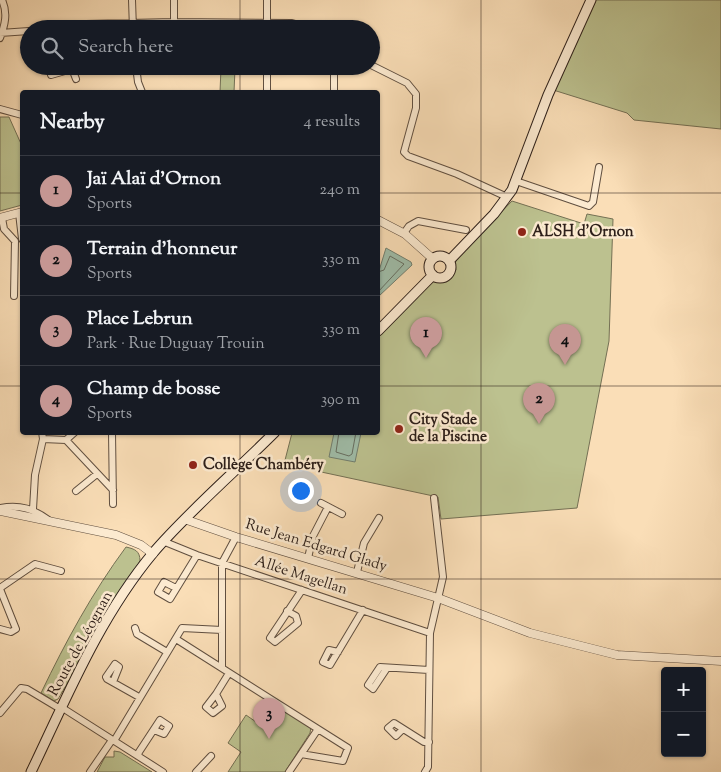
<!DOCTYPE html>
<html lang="en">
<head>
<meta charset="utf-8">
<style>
	:root { --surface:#171b24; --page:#242831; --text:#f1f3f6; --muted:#9ea1a6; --line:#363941; --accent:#c59692 }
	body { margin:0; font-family:"Sorts Mill Goudy",serif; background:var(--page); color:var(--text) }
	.controls { position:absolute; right:15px; bottom:15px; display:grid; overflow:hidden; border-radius:5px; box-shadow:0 1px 4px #0004 }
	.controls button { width:45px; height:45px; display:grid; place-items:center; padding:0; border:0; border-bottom:1px solid var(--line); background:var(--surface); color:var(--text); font:25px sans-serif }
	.you { position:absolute; left:300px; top:490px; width:18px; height:18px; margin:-12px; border:4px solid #fff; border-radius:50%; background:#1a73e8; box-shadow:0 0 0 8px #1a73e833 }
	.badge { display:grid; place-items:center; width:32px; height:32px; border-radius:50%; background:var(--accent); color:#111; font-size:16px; font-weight:700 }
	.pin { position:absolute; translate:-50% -41px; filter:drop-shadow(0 1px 2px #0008) }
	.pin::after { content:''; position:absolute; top:26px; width:18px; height:15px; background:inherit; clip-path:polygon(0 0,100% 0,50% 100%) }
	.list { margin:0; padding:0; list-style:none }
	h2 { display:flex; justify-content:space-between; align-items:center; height:65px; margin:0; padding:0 20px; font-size:21px }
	h2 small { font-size:16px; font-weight:400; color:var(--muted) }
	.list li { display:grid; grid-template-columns:32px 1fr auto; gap:15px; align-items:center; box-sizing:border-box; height:70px; padding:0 20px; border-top:1px solid var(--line) }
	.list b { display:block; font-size:19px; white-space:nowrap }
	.list p { margin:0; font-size:16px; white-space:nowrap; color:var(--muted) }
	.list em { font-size:16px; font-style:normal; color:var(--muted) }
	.icon { flex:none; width:28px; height:28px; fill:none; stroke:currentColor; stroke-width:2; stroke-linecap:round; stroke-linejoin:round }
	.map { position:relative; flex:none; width:721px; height:772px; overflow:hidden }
	.search { position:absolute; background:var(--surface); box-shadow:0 1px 4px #0004; left:20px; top:20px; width:360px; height:55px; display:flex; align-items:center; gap:12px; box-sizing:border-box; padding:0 18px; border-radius:28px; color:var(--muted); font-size:19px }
	.panel { position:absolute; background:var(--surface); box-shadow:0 1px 4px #0004; left:20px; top:90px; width:360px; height:345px; border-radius:5px }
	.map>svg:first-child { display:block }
	.green { fill:#bcc18f; stroke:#747054 }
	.water { fill:#9fbda9; stroke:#717e6f }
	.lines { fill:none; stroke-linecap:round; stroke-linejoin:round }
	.shore { stroke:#666e61; stroke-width:1 }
	.minor-casing { stroke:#604f40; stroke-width:8 }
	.tertiary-casing { stroke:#604f40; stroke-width:9 }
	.secondary-casing { stroke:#2d1f19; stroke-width:11 }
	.minor { stroke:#fcead0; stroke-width:6 }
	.tertiary { stroke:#fcead0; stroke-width:8 }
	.secondary { stroke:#fcead0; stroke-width:9 }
	.grid { fill:none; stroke:#2d1f19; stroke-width:1; stroke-opacity:0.55 }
	.poi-dot { fill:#8f2418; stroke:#fcead0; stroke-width:2 }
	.labels { text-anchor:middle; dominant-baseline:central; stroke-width:5; stroke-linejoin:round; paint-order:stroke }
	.poi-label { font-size:15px; font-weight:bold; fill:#2d1f19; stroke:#fcead0; text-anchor:start }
	.street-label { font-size:15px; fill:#2d1f19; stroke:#fcead0 }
</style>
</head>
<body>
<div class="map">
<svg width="721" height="772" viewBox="0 0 721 772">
	<rect width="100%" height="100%" fill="#fadeb7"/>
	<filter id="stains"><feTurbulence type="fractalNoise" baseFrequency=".004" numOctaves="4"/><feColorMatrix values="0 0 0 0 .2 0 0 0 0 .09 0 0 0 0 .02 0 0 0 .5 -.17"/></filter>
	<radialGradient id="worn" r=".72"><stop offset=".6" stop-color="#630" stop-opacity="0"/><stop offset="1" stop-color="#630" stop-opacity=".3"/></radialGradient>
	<!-- green -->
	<path class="green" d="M591,0H721V129L634,120L627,113L550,89Z
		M221,68L235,69L234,92H220Z
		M0,117H9L22,146V205L0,211Z
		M512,201L584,224L587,214L613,219L609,341L577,508L441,519L438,497L284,464L292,433L378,432V336L431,281L449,278L456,270L455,263L458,257Z
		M126,547C135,549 140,551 140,561L58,699L54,701L41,693C66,641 92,593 126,547Z
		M272,703L311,727L310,733L285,772H228L241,752L228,743L246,715L259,724Z
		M114,751L120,752L152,772H97L105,757H114Z"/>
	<!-- water -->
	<path class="water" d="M386,248L411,262L412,265L379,296L378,274Z
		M334,433H361L355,462L329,457Z"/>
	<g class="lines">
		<!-- shore -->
		<path class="shore" d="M378,272L384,270L390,256L404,264L378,292
			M339,432L336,452L349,456L352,454L356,432"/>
		<!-- minor casing -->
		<g class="minor-casing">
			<path id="minor" d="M132,0L133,29
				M267,0V29
				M174,22V0
				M45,29L86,24L174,22L292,23L313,29
				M0,33L29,31
				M0,38C5,25 8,13 2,0
				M371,65L407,83L416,94V108L404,152L408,156L457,174L507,197
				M71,66L76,79
				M136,66L138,82L142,92
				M267,66V92
				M334,66V92
				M51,75L72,69
				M0,109L22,115
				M516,181L589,206L593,202L599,167
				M19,213L22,239
				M2,218L4,229L15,241L14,296
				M404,233L409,226L418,221L466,230
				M112,432L113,504
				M43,439L66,440L75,432
				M66,440L113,490
				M76,491L97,474
				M321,503L342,514
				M0,508C20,504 34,509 50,521
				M33,509L35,475L43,439L42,432
				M165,542L197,555L430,633
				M308,558L313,536L328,507
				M357,572L364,543L379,518
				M0,588L35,564L61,571
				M176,588L164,582L158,592L170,599L197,555
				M0,589L16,629L11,632L0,629
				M287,611L296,616L298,623L275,642L270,638L302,590
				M135,628L137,634L167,652
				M176,639L348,748L343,761L301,754
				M338,652L329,650L323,662L330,665L363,610
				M222,667V563L236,537
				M387,668L373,689L368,685L380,667L429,670
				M113,682L119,667L115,664L106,677L107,679L139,697
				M216,694L206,707L213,713L222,706L216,694L229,673
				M0,713L21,688L27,689L57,707H61L163,772
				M403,729L396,736L388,728L394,723L424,742H429
				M114,741L182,628L222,630
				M138,756L139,752L160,720L169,726L164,734L154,730
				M90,772L112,740
				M196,772L211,756
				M289,772L318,729
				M425,772L428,767L430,633L443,577L434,498"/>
		</g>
		<!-- tertiary casing -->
		<g class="tertiary-casing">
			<path id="tertiary" d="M0,218L22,212
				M378,220L405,234L433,259
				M0,511L116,535L141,545L153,554
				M187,520L236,537L438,598L530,633L617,655L721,661"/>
		</g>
		<!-- secondary casing -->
		<g class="secondary-casing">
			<path id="secondary" d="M429 267a11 11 0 1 1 22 0a11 11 0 1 1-22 0Z
				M449,261L494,214L512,190L548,95L591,0
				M378,331L433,275
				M31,772C67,697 99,618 153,553C188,512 236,471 275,432"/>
		</g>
		<!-- minor -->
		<use href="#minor" class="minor"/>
		<!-- tertiary -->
		<use href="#tertiary" class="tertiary"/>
		<!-- secondary -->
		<use href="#secondary" class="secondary"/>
	</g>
	<!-- grid -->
	<path class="grid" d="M240,0V29M481,0V772M240,66V92M0,193H22M378,193H721M0,386H22M378,386H721M240,432V772M0,579H721"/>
	<!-- markers -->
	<g class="poi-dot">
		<circle cx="522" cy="232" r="5"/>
		<circle cx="399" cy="429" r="5"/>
		<circle cx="193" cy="465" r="5"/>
	</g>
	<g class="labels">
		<!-- poi labels -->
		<g class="poi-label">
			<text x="532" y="232">ALSH d'Ornon</text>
			<text x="409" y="420">City Stade<tspan x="409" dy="17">de la Piscine</tspan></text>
			<text x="203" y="465">Collège Chambéry</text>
		</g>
		<!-- street labels -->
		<g class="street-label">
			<text transform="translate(316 546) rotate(17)">Rue Jean Edgard Glady</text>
			<text transform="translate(301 576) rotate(18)">Allée Magellan</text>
			<text transform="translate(81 644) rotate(-61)">Route de Léognan</text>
		</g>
	</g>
	<rect width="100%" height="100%" filter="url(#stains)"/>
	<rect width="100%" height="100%" fill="url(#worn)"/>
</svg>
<div class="controls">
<button>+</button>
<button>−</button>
</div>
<div class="you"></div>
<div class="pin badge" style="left:426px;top:358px">1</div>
<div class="pin badge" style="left:539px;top:424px">2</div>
<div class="pin badge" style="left:269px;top:739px">3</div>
<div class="pin badge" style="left:565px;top:365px">4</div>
<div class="search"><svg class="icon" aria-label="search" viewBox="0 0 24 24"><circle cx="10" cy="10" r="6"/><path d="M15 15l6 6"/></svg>Search here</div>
<section class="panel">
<h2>Nearby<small>4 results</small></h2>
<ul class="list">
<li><span class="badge">1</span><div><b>Jaï Alaï d'Ornon</b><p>Sports</p></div><em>240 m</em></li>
<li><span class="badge">2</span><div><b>Terrain d'honneur</b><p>Sports</p></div><em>330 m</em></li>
<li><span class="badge">3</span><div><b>Place Lebrun</b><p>Park · Rue Duguay Trouin</p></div><em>330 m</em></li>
<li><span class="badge">4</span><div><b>Champ de bosse</b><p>Sports</p></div><em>390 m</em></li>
</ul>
</section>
</div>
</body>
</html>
